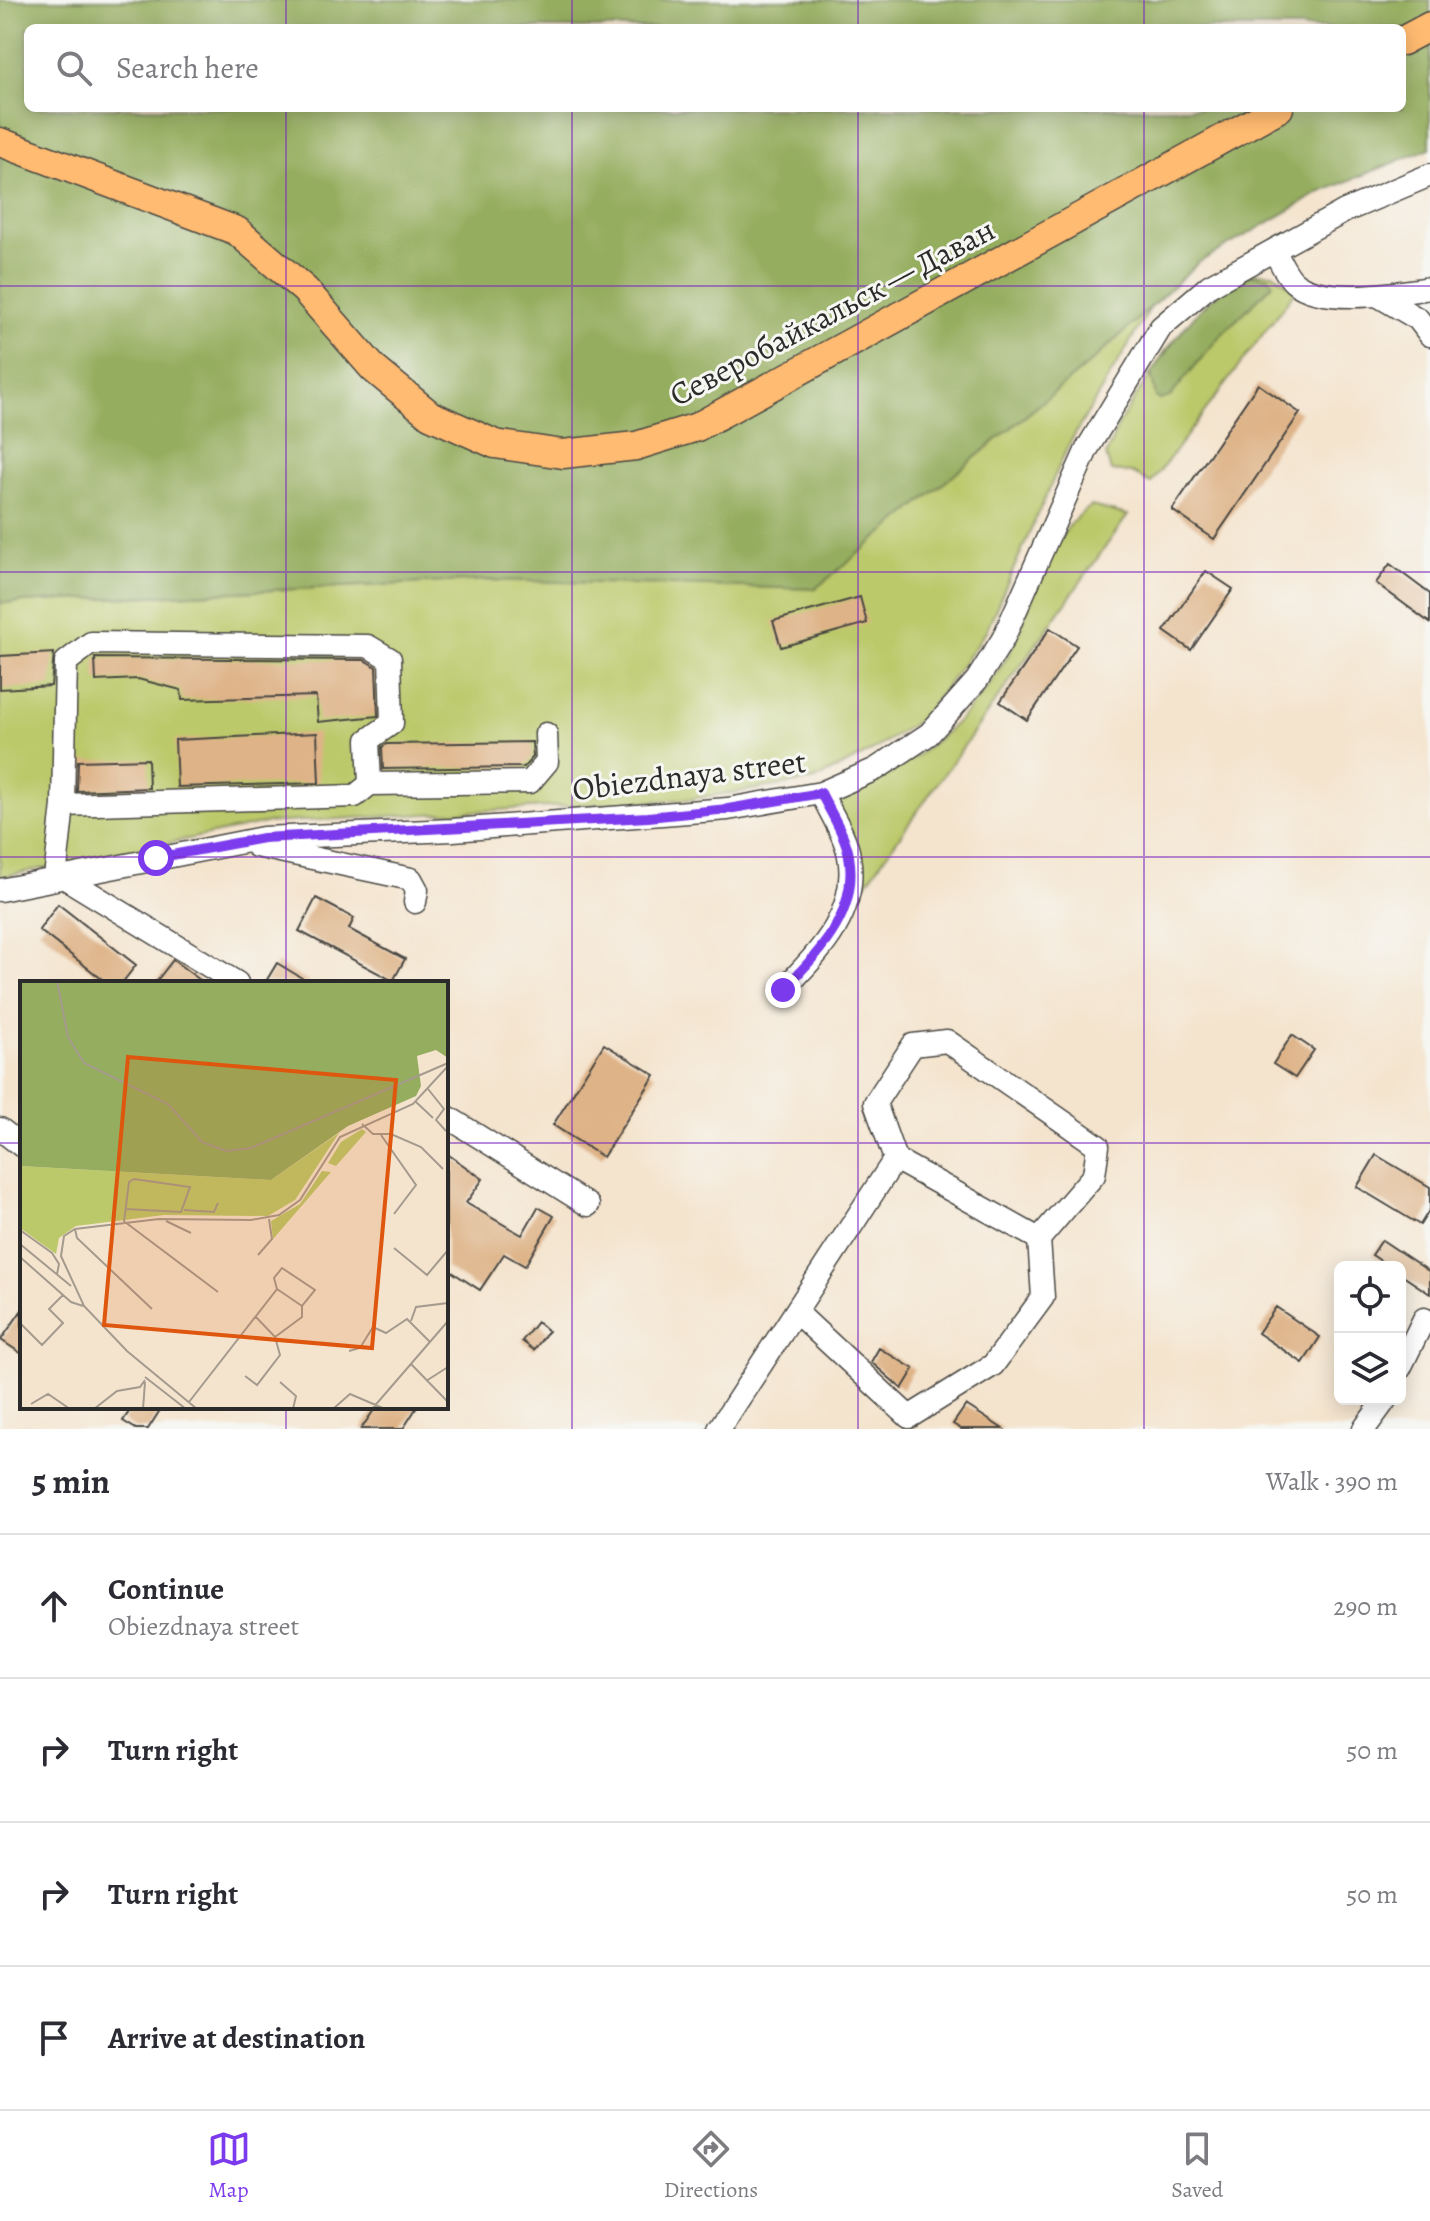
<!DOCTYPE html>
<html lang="en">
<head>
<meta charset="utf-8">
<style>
	:root { --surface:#fff; --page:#f7f7f7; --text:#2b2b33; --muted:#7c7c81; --line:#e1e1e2; --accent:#7c3aed }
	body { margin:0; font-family:Alegreya,serif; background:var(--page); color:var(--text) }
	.controls { position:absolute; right:24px; bottom:24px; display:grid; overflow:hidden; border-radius:12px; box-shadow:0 4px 20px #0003 }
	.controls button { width:72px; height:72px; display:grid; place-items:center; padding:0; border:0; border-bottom:2px solid var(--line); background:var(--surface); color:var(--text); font:40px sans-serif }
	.stop { position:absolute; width:24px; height:24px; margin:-18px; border:6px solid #7c3aed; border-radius:50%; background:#fff }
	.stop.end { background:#7c3aed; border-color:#fff; box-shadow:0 2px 8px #0008 }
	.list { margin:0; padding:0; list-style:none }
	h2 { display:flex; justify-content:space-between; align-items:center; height:104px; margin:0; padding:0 32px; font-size:34px }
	h2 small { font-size:26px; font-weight:400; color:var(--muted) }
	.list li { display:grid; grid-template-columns:52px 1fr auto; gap:24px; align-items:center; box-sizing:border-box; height:144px; padding:0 32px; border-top:2px solid var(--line) }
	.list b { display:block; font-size:30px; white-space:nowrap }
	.list p { margin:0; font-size:26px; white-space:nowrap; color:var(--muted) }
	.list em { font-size:26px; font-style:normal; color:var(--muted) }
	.icon { flex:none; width:44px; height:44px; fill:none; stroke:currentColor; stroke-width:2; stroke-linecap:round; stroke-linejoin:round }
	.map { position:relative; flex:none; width:1430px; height:1429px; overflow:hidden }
	.search { position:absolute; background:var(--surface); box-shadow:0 4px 20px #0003; left:24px; right:24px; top:24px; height:88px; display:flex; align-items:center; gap:20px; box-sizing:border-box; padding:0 28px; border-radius:12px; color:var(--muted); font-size:30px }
	.sheet { height:680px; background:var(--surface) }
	nav { display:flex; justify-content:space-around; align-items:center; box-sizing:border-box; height:112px; border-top:2px solid var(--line); background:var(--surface); font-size:22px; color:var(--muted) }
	nav a { display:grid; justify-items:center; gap:4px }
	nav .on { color:var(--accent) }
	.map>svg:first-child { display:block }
	.green { fill:#bcc96b; stroke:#747a4b; stroke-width:2 }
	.forest { fill:#95ad5f; stroke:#606c45; stroke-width:2; fill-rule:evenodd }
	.building { fill:#deb387 }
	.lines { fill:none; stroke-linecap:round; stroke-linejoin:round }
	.minor-casing { stroke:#494743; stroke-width:25 }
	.major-casing { stroke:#494743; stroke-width:31 }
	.minor { stroke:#fff; stroke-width:22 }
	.major { stroke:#ffbb71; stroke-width:28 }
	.route { stroke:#7c3aed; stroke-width:10 }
	.grid { fill:none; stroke:#7b2cbf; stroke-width:2; stroke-opacity:0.55 }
	.labels { text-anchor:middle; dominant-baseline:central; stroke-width:6; stroke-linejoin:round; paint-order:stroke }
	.street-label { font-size:32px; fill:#2b2b2b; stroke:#f6f6f2 }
	.inset-road { fill:none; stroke:#a49a8d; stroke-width:2 }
	.view { fill:#df570e; fill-opacity:0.15; stroke:#df570e; stroke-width:4 }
	.inset-edge { fill:none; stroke:#2b2b2b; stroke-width:4 }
</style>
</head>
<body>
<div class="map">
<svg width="1430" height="1429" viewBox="0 0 1430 1429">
	<rect width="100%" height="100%" fill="#f6f6f2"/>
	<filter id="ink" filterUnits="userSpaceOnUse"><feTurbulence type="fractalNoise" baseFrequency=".0125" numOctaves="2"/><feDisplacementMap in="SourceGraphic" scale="16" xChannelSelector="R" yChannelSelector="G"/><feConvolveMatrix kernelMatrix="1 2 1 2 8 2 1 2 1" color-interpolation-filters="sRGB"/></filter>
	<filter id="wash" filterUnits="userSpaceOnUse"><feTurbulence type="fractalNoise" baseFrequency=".006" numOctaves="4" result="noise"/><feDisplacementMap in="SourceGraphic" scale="32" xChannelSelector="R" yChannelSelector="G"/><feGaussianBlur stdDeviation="1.8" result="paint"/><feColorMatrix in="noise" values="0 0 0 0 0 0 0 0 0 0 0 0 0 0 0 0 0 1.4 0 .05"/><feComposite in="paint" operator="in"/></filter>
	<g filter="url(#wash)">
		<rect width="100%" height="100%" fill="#f4e4ce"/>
		<!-- green -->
		<path class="green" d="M1247,273H1273L1296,290L1151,483L1132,473L1111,471L1106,455L1119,423L1166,350L1203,308Z
			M1151,307L1069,444L986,631L949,683L919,720L872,751L815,780L691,799L267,823L0,877V603L489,580L815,588L1090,363Z
			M1091,506L1128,515L855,899L836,804C905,770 966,727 1006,659C1034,611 1042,539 1091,506Z"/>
		<!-- forest -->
		<path class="forest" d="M0,0H1430V148L1321,192L1198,263L1090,363L815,589L489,580L0,603ZM28,28H1402V108H28Z
			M1250,275L1269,277L1273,284L1217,339L1170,397L1160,400L1156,397L1151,374C1176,337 1207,291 1250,275Z"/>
		<g id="blocks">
			<!-- building -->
			<path class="building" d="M1258,384L1300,413L1214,539L1172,510Z
				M1390,564L1430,594V623L1376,583Z
				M1206,571L1233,589L1191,650L1164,631Z
				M860,597L867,623L781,647L773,621Z
				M1050,628L1077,646L1027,720L1000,702Z
				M54,653L51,686L0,689V656Z
				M95,658L364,660L376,667L378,716L318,722L316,696L182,700L181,690L138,679L96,681Z
				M317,733L319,783L177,787L175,740Z
				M532,742L533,757L524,767L383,769L382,747L387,744Z
				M148,759L149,788L77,791L78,761Z
				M316,898L354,918L349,929L405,959L393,981L299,931Z
				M58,904L136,965L122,983H107L39,930Z
				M173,960L204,983H155Z
				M277,963L310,983H265Z
				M1292,1035L1314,1050L1295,1078L1273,1064Z
				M604,1044L655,1075L603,1157L553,1125Z
				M446,1153L483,1179L466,1203L522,1235L538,1207L554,1216L525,1266L504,1254L480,1290L446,1268Z
				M1376,1155L1430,1187V1209L1420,1225L1357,1187Z
				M1382,1240L1430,1272V1294L1400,1274V1267H1390L1372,1255Z
				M1276,1307L1320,1337L1303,1363L1258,1333Z
				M22,1310V1354L1,1340Z
				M537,1322L548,1331L534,1350L522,1341Z
				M879,1348L914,1369L902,1389L871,1362Z
				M966,1405L1003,1429H961L953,1424Z
				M132,1407H162L148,1429H136L123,1421Z
				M376,1407H417L403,1429H361Z"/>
		</g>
	</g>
	<g filter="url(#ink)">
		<use href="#blocks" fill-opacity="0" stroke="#494743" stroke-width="2"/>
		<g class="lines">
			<!-- minor casing -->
			<g class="minor-casing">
				<path id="minor" d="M1274,250C1279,259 1286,275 1294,282C1323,306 1396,293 1430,288
					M1377,295L1418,319L1430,335
					M370,784L530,782L547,762L546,734
					M256,846L411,879L417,890L415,902
					M62,876L237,983
					M55,878L63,805L66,662L91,643L368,646L390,659L392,723L368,740L370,784L355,796L63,805
					M0,890L263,838L453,830L728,809L821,793L876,769L929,734L977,680L1003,639L1087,449L1161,327L1209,286L1345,211L1430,175
					M783,990C819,952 859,914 849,856C846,836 830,812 821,793
					M947,1041L1098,1146L1094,1175L1039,1239L895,1159L875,1103L913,1045Z
					M446,1116L588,1205
					M0,1129L22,1146
					M796,1312L909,1417L993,1365L1043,1297L1039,1239
					M1400,1368L1424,1319L1430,1322
					M719,1429L895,1159
					M1364,1429L1386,1399"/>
			</g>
			<!-- major casing -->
			<g class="major-casing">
				<path id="major" d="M1402,41L1430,26
					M0,142L237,231L305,290L374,369L430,415L495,444L563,454L636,446L697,427L1279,108"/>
			</g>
			<!-- minor -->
			<use href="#minor" class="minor"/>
			<!-- major -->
			<use href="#major" class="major"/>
		</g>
	</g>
	<g class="lines" filter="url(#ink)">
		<!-- route -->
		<path class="route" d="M156,858L263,838L648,817L728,809L821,793C830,812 846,836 849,856C859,914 819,952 783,990"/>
	</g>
	<!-- grid -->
	<path class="grid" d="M286,0V28M572,0V28M858,0V28M1144,0V28M286,108V983M572,108V1429M858,108V1429M1144,108V1429M0,286H1430M0,572H1430M0,857H1430M0,1143H22M446,1143H1430M286,1407V1429"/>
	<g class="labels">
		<!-- street labels -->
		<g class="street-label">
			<text transform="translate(832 312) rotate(-28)">Северобайкальск — Даван</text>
			<text transform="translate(689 775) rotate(-7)">Obiezdnaya street</text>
		</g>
	</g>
	<!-- overview -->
	<g transform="translate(20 981)">
		<rect width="428" height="428" fill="#f4e4ce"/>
		<path d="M342,148L346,151L316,185L308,182L321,161ZM319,152L275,219L248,235L144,234L56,245L39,257L36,273L0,247V185L251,199ZM302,190L311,191L253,258L251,240L280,223Z" fill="#bcc96b"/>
		<path d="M0,0H428V77L416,69L397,75L401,105L396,115L328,145L251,199L0,185Z" fill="#95ad5f"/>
		<path class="inset-road" d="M37,0L48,56L64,82L148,123L182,161L206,170L231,167L428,82M408,108L424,128L416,139L426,150M395,120L413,137M342,143L353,153H371L401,166L423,188M361,154L396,204L374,233M164,229L194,231L198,222M146,240L171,252M104,241L109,201L114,198L170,206L161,231L106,228M105,241L198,311M55,248L57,257L132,328M0,249L32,272L39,283L37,293M0,263L51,305M374,267L407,294L428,269M238,274L252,258L249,238M0,276L51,321L63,325M235,335L255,356L282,336V325M391,340L396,326L428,322M0,342L22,364L43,342L29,328L43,314M329,370L340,367L353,346L366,352L387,338L410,361M391,383L428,421M225,395L237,404L260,374L255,356M125,396L166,428M406,400L428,386M260,401L276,415L273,428M169,421L257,308L254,297L262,287L295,309L282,325L257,308M11,423L28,413L50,428M74,428L97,410L120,406L125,399M123,428L125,401M177,428L107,370L64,325L41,275L44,255L55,248L139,238L231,239L259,234L280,219L320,156L393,123L428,85M313,428L330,413L365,428M352,428L428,340"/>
		<path class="view" d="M108,76L376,99L352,367L84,344Z"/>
		<rect width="428" height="428" class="inset-edge"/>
	</g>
</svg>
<div class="controls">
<button><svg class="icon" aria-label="locate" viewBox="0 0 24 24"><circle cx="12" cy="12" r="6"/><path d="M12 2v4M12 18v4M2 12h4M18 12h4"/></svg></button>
<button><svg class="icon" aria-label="layers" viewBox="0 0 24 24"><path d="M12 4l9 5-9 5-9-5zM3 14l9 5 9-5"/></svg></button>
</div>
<div class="stop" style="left:156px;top:858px"></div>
<div class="stop end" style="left:783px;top:990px"></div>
<div class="search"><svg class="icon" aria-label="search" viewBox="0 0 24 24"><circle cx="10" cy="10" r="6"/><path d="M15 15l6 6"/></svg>Search here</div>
</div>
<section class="sheet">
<h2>5 min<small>Walk · 390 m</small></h2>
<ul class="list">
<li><svg class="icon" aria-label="ahead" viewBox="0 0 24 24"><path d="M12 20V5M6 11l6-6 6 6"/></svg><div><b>Continue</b><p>Obiezdnaya street</p></div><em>290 m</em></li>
<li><svg class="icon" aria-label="right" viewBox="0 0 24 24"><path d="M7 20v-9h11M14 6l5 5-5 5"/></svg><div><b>Turn right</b></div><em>50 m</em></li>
<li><svg class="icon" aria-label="right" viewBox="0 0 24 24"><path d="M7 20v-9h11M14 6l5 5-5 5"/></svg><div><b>Turn right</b></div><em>50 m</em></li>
<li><svg class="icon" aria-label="arrive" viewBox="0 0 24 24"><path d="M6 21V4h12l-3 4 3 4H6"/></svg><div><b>Arrive at destination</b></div></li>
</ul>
</section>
<nav>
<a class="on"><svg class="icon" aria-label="map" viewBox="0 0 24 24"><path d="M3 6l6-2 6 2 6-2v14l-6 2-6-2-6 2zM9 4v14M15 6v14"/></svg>Map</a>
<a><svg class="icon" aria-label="directions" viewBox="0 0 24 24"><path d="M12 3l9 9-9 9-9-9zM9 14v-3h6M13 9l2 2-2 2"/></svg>Directions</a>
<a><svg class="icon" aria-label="saved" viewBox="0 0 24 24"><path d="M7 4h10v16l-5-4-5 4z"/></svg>Saved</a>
</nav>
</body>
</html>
